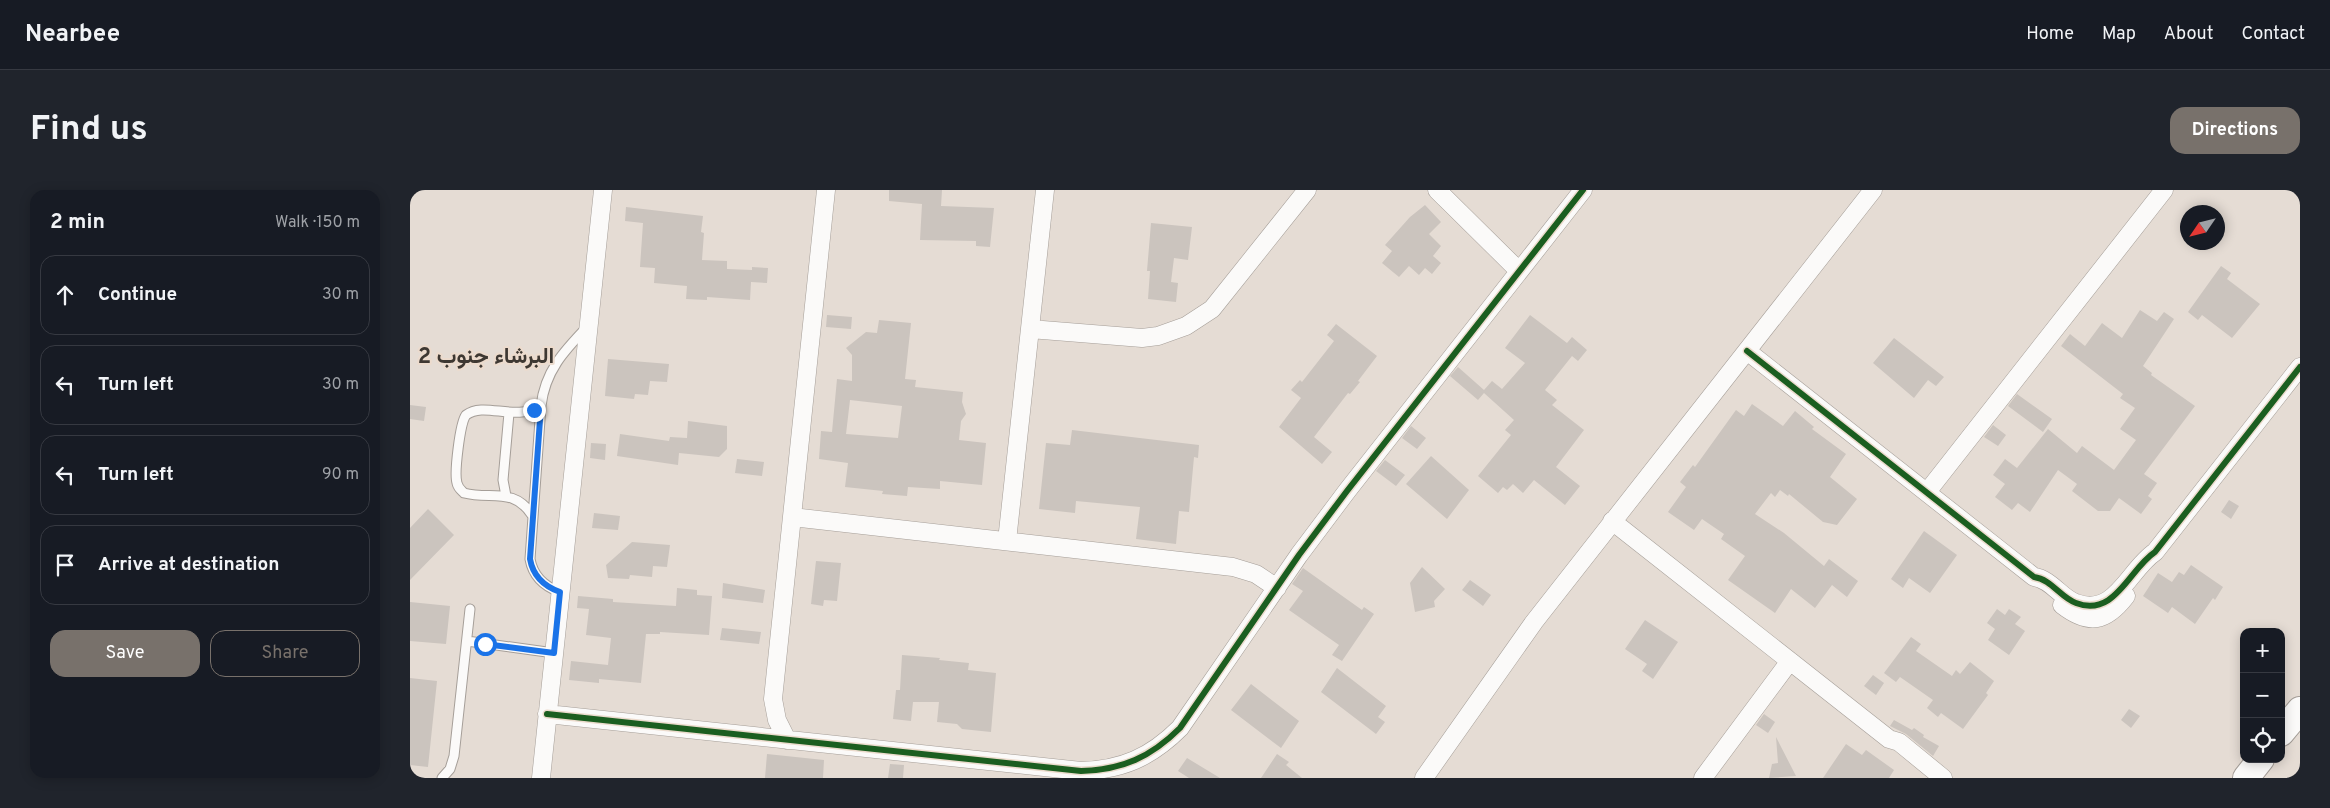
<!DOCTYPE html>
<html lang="en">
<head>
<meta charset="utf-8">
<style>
	:root { --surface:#171b24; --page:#20242c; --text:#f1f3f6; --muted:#9ea1a6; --line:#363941; --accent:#78716b }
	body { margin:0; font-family:Overpass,Vazirmatn,sans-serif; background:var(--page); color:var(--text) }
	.controls { position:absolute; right:15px; bottom:15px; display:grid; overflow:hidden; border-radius:10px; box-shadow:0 2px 12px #0003 }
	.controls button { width:45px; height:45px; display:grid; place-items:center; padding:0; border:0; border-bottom:1px solid var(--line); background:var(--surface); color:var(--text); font:25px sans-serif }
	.compass { position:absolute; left:1770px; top:15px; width:45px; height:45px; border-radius:50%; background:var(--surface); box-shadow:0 2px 12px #0003; rotate:235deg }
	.stop { position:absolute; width:15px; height:15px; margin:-11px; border:4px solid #1a73e8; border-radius:50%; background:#fff }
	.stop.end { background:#1a73e8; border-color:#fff; box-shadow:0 1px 5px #0008 }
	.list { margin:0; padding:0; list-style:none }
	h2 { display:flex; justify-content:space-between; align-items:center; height:65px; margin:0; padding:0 20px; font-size:21px }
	h2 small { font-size:16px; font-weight:400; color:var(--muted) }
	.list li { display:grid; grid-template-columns:32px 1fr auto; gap:15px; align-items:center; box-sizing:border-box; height:80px; margin:0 10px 10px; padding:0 10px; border:1px solid var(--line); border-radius:15px }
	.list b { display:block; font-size:19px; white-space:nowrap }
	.list em { font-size:16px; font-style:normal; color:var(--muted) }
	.actions { display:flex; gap:10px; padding:15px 20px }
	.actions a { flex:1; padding:11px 0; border:1px solid var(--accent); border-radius:15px; text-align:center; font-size:18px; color:var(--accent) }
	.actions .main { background:var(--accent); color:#fff }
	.icon { flex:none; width:28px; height:28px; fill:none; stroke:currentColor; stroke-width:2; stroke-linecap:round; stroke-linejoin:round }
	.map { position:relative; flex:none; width:1890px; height:588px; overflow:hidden; border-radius:15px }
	header { display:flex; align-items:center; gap:30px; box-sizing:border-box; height:70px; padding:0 25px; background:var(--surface); border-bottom:1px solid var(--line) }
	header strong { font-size:24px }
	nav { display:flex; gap:28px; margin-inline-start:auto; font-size:18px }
	.intro { display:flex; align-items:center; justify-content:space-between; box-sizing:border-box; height:120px; padding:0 30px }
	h1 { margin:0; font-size:35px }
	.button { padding:12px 22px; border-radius:15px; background:var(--accent); color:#fff; font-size:18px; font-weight:700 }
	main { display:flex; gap:30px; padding:0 30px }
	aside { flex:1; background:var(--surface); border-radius:15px; box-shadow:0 2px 12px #0003 }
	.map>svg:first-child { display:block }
	.building { fill:#cbc4be; fill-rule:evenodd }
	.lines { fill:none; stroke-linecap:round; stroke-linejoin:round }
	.service-casing { stroke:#a59e98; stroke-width:11 }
	.minor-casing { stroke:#a59e98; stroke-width:19 }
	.primary-casing { stroke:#a59e98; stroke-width:28 }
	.service { stroke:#fbfaf9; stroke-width:9 }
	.minor { stroke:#fbfaf9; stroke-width:18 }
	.primary { stroke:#fbfaf9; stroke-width:26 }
	.cycleway-casing { stroke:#ecdbcd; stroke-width:9 }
	.cycleway { stroke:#1b5e20; stroke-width:6 }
	.route { stroke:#1a73e8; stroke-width:6 }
	.labels { text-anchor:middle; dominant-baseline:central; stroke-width:4; stroke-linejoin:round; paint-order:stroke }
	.district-label { font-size:22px; font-weight:bold; fill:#3e3832; stroke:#ecdbcd }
</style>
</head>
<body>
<header>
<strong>Nearbee</strong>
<nav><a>Home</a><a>Map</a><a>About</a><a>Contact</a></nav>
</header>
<div class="intro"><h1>Find us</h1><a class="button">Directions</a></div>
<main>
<aside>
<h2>2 min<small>Walk · 150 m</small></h2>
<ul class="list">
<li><svg class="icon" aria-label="ahead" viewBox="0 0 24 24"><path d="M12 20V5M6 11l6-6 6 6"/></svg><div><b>Continue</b></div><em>30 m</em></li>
<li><svg class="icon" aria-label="left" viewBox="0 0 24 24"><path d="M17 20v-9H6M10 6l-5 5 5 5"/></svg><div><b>Turn left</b></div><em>30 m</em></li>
<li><svg class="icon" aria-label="left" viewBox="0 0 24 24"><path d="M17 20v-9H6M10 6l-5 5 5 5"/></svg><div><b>Turn left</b></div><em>90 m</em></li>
<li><svg class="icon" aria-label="arrive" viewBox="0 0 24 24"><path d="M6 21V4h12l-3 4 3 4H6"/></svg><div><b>Arrive at destination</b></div></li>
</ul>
<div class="actions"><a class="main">Save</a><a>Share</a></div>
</aside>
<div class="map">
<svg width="1890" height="588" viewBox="0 0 1890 588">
	<rect width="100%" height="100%" fill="#e5dcd4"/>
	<!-- building -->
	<path class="building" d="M479,0H532L531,16L584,18L580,57L566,56V51L510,50L512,14L479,11Z
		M1015,15L1031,32L1019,44L1031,56L1023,66L1031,73L1022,84L1015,78L1009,85L999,76L989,87L972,73L982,61L975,55L1000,27Z
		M216,17L293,26L291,42L294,43L292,70L317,71V79L342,80V77L358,78L357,93L341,92L340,110L297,107V110L276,109L277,96L244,93L245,78L230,77L233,33L215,31Z
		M741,33L782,37L778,70L764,68L761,92L768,93L766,112L738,109L740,81H737Z
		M1811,76L1821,83L1817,89L1850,114L1822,148L1792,125L1788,130L1778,122Z
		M1730,120L1747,131L1754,122L1764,129L1733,176L1742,183L1741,185L1785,216L1734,284L1747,293L1738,306L1742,309L1731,324L1709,308L1700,321H1688L1662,301L1667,294L1648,280L1620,322L1608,313L1602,320L1585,307L1595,294L1583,285L1595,269L1607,278L1638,239L1667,263L1672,256L1704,280L1726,250L1710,239L1725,218L1710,208L1713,204L1651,156L1660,144L1675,156L1692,133L1712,148Z
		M417,125L442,127L441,139L416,137Z
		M1120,125L1157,153L1162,147L1177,160L1168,171L1162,166L1135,200L1147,210L1142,215L1174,240L1146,277L1170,296L1155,315L1124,290L1113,303L1103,294L1097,300L1093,297L1088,303L1068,286L1101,245L1095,240L1104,230L1074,203L1068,210L1040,186L1048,177L1074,200L1082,191L1092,199L1115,173L1095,158Z
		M469,130L501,133L495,189L506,190L505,197L553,202L552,212L556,224L551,231L549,250L576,253L572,295L530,291V299L498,297L497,306L472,304L473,301L435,297L438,273L409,269L411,241L422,242L427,189L442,191V165L436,158L456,142L467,143ZM440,210L492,216L488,248L436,244Z
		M926,134L967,166L948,191L950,192L940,204L938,203L904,247L922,262L912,274L869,237L891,208L881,200L890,190L892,192L924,151L917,145Z
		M1484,148L1534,187L1526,196L1518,190L1504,208L1463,173Z
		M198,169L259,174L257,192L240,191L238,205L225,204L224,209L195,206Z
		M1607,204L1642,229L1633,242L1598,216Z
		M1342,214L1373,236L1385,221L1404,237L1402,239L1436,264L1420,287L1447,309L1427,335L1413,332L1379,304L1378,306L1370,300L1365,307L1361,303L1345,324L1374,343L1414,376L1419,369L1448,391L1437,407L1422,395L1405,418L1381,399L1365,423L1318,390L1335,366L1311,349L1314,344L1292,329L1284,340L1258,322L1276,297L1270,292L1283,275L1285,277L1326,220L1334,226Z
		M0,215L16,217L14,231L0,229Z
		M278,231L317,236V259L309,267L269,263L268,275L207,266L210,244L259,251L260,247L277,248Z
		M1583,235L1596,245L1588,256L1574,247Z
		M1001,236L1016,248L1007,259L992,248Z
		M662,240L789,255L788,268L784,267L779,322L769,321L766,354L726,349L730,317L666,311L665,323L629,319L636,253L660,255Z
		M181,253L196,254L195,270L180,268Z
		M1021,266L1059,300L1037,329L996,294Z
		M327,269L354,272L352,286L325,283Z
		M975,270L995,285L986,296L966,281Z
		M1819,310L1829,316L1821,329L1811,322Z
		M18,319L44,345L0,390V338Z
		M184,323L210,326L208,340L182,338Z
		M1514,341L1547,365L1520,403L1499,388L1493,398L1481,389Z
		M222,352L260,355L257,377L243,376L242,387L220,385L219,389L198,388L196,375Z
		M406,371L431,373L427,411L414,410L413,416L401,414Z
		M1781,375L1813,397L1805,410L1803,408L1785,434L1762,417L1758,423L1733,406L1748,383L1762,392L1769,382L1774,385Z
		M1012,377L1035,399L1024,411L1025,417L1005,422L1000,393Z
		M893,378L952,420L954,417L964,424L932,471L922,465L929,455L879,420L893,401L882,394Z
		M1060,390L1081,405L1073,416L1052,400Z
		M313,393L355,400L353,413L312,408Z
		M267,398L287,400V405L302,406L299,445L250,442V444H236L231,493L189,489V493L159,490L161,471L198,475L201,448L176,445L179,419L167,418L168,406L203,409V412L266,416Z
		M0,412L40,416L36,454L0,451Z
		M1587,419L1595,425L1599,419L1611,427L1605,434L1615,441L1599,465L1578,450L1585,439L1577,433Z
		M1235,430L1268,452L1243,489L1232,481L1237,474L1215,459Z
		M312,438L351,442L349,454L310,450Z
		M1501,447L1511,454L1506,461L1542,486L1546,480L1550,484L1560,472L1584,491L1576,503L1578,505L1553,539L1531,523L1528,527L1517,518L1523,510L1490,487L1486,492L1474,483Z
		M492,465L530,468L529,470L559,473L558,480L586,483L581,542L552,539L547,534L527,532L529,512H503L501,531L483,529L486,500H490Z
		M927,478L976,516L968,527L975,532L966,544L911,502Z
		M1463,485L1474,493L1466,505L1454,496Z
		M0,488L27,491L18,577L0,575Z
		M841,494L889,531L871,558L821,520Z
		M1719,519L1730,526L1721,538L1711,530Z
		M1354,524L1365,532L1358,543L1346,535Z
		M1484,530L1502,540L1504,538L1514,545L1513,547L1529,556L1523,566L1496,544L1480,536Z
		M1366,547L1386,586L1359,588L1362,574L1368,573Z
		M1436,554L1452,565L1456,560L1484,580L1479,588H1413Z
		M357,564L414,570L413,588H355Z
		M867,564L879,572L876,575L892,588H851Z
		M777,568L810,588H779L768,581Z
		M480,574L494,575L493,588H478Z"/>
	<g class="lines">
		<!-- service casing -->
		<g class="service-casing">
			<path id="service" d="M96,306L93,290L99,223
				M122,325C104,297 81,310 54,303C51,300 48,298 47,293C44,283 50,233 56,225C75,211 104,232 131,216
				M150,402C133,396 123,386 120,369L131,216C135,181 154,161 177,137
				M57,451L144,463
				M32,588L40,579L44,566L60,419"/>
		</g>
		<!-- minor casing -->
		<g class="minor-casing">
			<path id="minor" d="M1027,0L1109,81
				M620,139L732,148L748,146L776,136L802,119L897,0
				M1337,161L1624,387C1641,389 1651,408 1666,413C1705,428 1719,379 1745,362L1890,177
				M1517,302L1754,0
				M382,327L823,377L846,384L867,398
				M1202,331L1479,549L1489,552L1533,588
				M597,351L635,0
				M1652,415C1679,436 1696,432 1716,406
				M137,524L671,581C712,580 741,567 770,538L889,365L937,301L1173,0
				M377,550L367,530L363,509L416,0
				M131,588L193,0
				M1014,588L1124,432L1463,0
				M1293,588L1380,471"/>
		</g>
		<!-- primary casing -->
		<g class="primary-casing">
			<path id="primary" d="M1871,543L1890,520
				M1836,588L1851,569"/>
		</g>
		<!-- service -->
		<use href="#service" class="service"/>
		<!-- minor -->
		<use href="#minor" class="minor"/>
		<!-- primary -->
		<use href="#primary" class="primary"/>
		<!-- cycleway casing -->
		<g class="cycleway-casing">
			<path id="cycleway" d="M1337,161L1624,387C1641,389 1651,408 1666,413C1705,428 1719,379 1745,362L1890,177
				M137,524L671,581C712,580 741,567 770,538L889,365L937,301L1173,0"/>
		</g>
		<!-- cycleway -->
		<use href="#cycleway" class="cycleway"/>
	</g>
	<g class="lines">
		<!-- route -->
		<path class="route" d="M75,454L144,463L150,402C133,396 123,386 120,369L131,216L124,220"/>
	</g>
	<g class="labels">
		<!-- district labels -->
		<g class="district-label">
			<text x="76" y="167">البرشاء جنوب 2</text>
		</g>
	</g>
</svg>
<div class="controls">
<button>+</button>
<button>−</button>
<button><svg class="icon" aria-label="locate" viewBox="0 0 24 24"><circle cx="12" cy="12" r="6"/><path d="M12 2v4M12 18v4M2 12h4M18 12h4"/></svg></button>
</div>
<svg class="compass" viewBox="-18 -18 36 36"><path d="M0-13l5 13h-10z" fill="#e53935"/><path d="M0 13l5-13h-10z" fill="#9ea1a6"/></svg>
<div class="stop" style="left:75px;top:454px"></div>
<div class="stop end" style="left:124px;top:220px"></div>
</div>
</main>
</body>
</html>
